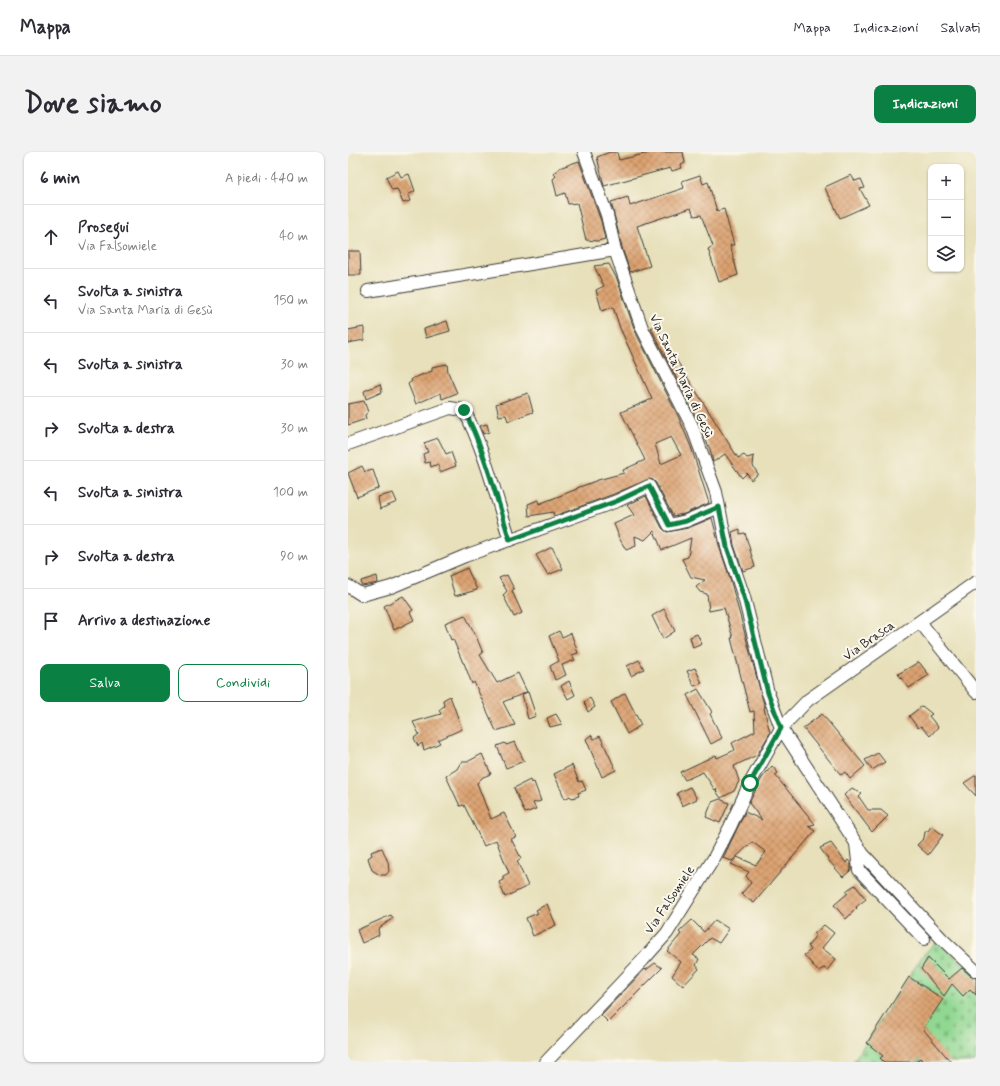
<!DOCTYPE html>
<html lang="it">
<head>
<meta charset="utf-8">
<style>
	:root { --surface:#fff; --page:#f2f2f3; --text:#2b2b33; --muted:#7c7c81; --line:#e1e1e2; --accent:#0b8043 }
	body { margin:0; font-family:Mynerve,sans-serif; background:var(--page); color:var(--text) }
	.controls { position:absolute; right:12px; top:12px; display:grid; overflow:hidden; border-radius:8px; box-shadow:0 1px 3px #0004 }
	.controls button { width:36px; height:36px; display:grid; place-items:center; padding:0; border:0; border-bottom:1px solid var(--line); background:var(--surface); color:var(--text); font:20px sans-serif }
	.stop { position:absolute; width:12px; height:12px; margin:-9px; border:3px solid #0b8043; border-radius:50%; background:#fff }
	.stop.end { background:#0b8043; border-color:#fff; box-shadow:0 1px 4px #0008 }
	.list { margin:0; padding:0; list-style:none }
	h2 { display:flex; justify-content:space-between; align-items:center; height:52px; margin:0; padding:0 16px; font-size:17px }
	h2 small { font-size:13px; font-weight:400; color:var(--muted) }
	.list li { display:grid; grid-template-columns:26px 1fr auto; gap:12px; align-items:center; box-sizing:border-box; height:64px; padding:0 16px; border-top:1px solid var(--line) }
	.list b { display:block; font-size:15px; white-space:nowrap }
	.list p { margin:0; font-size:13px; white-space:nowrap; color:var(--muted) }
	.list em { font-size:13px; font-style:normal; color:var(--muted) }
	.actions { display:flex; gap:8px; padding:12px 16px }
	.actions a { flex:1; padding:9px 0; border:1px solid var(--accent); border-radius:8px; text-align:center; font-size:14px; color:var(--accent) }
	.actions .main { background:var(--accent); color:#fff }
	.icon { flex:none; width:22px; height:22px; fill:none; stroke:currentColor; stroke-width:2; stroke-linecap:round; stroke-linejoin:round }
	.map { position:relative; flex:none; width:628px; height:910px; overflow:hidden; border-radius:8px }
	header { display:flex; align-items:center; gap:24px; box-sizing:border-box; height:56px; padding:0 20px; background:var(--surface); border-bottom:1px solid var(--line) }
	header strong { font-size:19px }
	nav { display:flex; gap:22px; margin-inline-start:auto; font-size:14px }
	.intro { display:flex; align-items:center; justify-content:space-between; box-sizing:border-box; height:96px; padding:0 24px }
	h1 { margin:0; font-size:28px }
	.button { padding:10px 18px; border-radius:8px; background:var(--accent); color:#fff; font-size:14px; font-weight:700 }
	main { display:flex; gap:24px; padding:0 24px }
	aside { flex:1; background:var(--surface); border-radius:8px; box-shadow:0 1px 3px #0004 }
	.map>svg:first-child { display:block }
	.cemetery { fill:url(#cemetery-stones); stroke:#567a56 }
	.building { fill:url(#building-cross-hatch); fill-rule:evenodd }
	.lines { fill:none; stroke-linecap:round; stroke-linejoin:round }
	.minor-casing { stroke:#3a3934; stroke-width:14 }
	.minor { stroke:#fff; stroke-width:12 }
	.route { stroke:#0b8043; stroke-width:5 }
	.labels { text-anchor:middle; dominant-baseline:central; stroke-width:4; stroke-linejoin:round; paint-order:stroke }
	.street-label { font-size:13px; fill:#1c1c1c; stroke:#fbf7ec }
</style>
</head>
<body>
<header>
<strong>Mappa</strong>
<nav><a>Mappa</a><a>Indicazioni</a><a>Salvati</a></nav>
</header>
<div class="intro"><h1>Dove siamo</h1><a class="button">Indicazioni</a></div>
<main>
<aside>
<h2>6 min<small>A piedi · 440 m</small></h2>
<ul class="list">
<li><svg class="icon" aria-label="ahead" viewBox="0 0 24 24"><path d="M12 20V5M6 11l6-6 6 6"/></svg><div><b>Prosegui</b><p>Via Falsomiele</p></div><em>40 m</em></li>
<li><svg class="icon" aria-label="left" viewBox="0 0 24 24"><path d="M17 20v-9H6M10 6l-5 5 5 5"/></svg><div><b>Svolta a sinistra</b><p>Via Santa Maria di Gesù</p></div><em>150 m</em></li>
<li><svg class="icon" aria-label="left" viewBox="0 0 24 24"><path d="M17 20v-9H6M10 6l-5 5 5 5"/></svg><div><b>Svolta a sinistra</b></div><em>30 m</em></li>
<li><svg class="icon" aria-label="right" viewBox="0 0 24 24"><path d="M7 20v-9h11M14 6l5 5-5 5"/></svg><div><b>Svolta a destra</b></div><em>30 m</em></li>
<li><svg class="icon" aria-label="left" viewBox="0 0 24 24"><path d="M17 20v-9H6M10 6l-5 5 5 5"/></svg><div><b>Svolta a sinistra</b></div><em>100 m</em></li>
<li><svg class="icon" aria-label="right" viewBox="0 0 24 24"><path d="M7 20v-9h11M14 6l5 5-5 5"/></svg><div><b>Svolta a destra</b></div><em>90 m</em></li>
<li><svg class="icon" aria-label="arrive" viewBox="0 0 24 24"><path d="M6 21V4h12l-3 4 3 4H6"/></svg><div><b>Arrivo a destinazione</b></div></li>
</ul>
<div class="actions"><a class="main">Salva</a><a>Condividi</a></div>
</aside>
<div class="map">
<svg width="628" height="910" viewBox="0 0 628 910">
	<defs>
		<pattern id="cemetery-stones" width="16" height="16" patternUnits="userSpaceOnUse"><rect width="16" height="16" fill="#90d791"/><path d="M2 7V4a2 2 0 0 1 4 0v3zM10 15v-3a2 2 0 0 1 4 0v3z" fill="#7cb87c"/></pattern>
		<pattern id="building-cross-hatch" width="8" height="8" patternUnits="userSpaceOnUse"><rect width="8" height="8" fill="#dca271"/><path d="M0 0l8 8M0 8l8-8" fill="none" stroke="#b2835c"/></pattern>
	</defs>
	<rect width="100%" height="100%" fill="#fbf7ec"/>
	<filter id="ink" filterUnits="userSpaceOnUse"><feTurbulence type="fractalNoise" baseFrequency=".025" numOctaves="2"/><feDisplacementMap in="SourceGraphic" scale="8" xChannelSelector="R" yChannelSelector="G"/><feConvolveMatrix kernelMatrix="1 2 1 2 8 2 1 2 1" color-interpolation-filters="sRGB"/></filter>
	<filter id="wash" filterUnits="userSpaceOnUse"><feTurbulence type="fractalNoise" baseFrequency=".012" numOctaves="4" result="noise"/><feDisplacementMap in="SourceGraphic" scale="16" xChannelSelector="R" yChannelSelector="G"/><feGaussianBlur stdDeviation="0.9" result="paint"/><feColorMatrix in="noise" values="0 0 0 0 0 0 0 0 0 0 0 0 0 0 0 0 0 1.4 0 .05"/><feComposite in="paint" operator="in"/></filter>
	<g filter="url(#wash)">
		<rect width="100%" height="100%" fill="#e7e0ba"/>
		<!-- cemetery -->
		<path class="cemetery" d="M590,789L628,824V910H505L575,803Z"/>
		<g id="blocks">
			<!-- building -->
			<path class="building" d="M262,0H269L271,8L305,0H335L337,11L333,13L334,16L324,19L322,16L256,34L249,5Z
				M231,9L253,69L257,87L250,89L238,88L229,51L220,52L217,41L209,44L205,27L208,24L205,21L210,18L211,16Z
				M50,19L53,25L61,22L67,39L60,43L62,49L55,51L49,37L44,38L38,25Z
				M352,23L355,32L360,30L369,59L376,57L386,93H382L390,123L371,130L360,97L365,94L353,63L346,64L343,56L289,74L302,114L282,120L275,99L263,50L280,45L282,54L336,36L334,29Z
				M503,23L507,29L513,27L517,36L512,37L521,53L492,66L481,43H480L477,35Z
				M0,99H12L13,123H0Z
				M261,112L269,127L287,179L330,264L343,295L361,351L336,362L325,364L308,331L305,328L301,327L266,342L206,364L205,360L181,364L180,352L190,348L191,352L229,337V336L250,328L276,321L275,318L297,308L273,260L304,247L272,176L265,155L254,159L248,138L256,134L246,114ZM323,285L333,303L313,312L307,292Z
				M99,169L102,179L78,186L76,177Z
				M307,174L390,306L396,303L399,306L406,304L405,314L410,322L403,328L399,321L394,326L377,302L365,310L362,297L354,280L357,278L347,263L303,176Z
				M16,175V188L0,191V178Z
				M99,212L100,220L109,241L94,247L93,241L68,252L60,232L64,229L63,227L84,219V215Z
				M32,232L34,240L18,247L16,239Z
				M180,241L185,260L160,269L158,263L151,264L148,252Z
				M16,249L20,260L17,263L18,267L0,273V252Z
				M139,272L141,280L135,282L132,274Z
				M90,286L98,302L103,300L108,314L92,320L90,312L83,315L82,310L77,311L75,302L80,300L76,291Z
				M14,314L17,320L25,318L31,336L9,345L0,321Z
				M45,341L49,350L32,357L30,345Z
				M298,344L314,376L319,380L340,376L364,366L372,397L381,423L417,556H416L422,581L409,603L386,614L391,629L386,639L373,646L368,639L369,637L367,638L355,620L337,628L332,620L368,603L369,606L387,598L384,591L407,579L406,559L402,560L383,486H385L376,456L361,459L359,442L352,440L348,435L357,428L343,425L334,407L340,405L343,386L314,398L306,379L297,388L287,384L288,394L278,398L270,384V382L266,372L286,363L279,353Z
				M392,377V382L397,381L407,415L395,419L386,393L384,380Z
				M204,395L215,417L200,423L188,403Z
				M119,416L129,438L107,444L101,424Z
				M159,423L166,437L164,439L174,461L166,465L155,443L159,439L151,426Z
				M29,424L30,431L14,434L13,429Z
				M55,444L65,458L62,460L66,468L46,478L36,454Z
				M316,457L327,479L315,487L304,464Z
				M117,463L128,484L135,501L132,503L149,531L170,521L179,540L155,550L167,573L148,579L126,530L124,532L116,511H115L105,487L103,488L97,471Z
				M211,479L214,485L223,481L230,501L224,503L227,508L214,513L218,523L207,528L202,514L211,509L201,484Z
				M349,482L354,492L345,496L342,485Z
				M291,508L296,517L283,524L279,514Z
				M571,510L581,523L561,536L550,522Z
				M347,516L354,531L346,534L339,519Z
				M221,529L227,543L220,547L213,534Z
				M350,537L364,560L362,562L374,586L363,592L339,543Z
				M180,540L188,564L180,567L174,542Z
				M277,541L293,573L279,582L263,550Z
				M102,544L114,577L90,588L92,591L76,598L74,591L70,594L66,586L71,582L65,570L93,562L91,558L96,554L95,548Z
				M242,546L247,555L240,560L236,550Z
				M574,554L584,562L581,564L590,575L582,584L573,574L570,576L561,564Z
				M208,562L214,572L202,575L199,566Z
				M474,562L517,614L502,627L497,620L493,623L455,576Z
				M243,583L246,587L252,584L268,618L254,625L238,587Z
				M167,590L176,609L158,616L149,594L157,591L158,593Z
				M530,601L537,610L524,618L517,608Z
				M134,602L143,622L135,625L129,631L143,667L156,661L168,685L163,687L173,706L169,709L180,734L157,745L151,730L155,728V724L161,721L148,688L136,694L116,653L112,654L98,624L109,617L113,610H119Z
				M224,613L231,630L234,629L238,638L230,641L231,644L224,646L222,644L217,647L206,622Z
				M424,614L430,621L427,623L467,672L460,674L467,679L406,751L393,742L403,731L398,724L401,720L383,712L389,705L408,713L418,700L404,690L384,709L375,706L397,660L414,668L401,651L414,626Z
				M628,623V644L616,631Z
				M182,628L183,631L186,630L193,649L185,651L188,657L177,661L166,636Z
				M342,635L349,647L334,654L329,641Z
				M504,636L514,642L511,645L520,658H533L540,664L524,680L496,643Z
				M372,647L381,651L372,671L358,665L364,650Z
				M583,674L595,683L580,703L569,693L576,686L577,680L581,678Z
				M483,691L498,711L500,708L503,711V718L495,725L482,710L472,696Z
				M34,696L40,710L41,719L38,723H32L24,718L20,706L24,703L23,700Z
				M507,733L518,747L508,755L509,756L498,767L486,753L500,741L498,739Z
				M199,752L208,773L185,784L178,766L190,761L188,758Z
				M43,763L45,766L30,777L31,783L14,791L9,778Z
				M344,768L356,780L367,768L381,777L371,791L362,786L345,803L351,807L348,813L351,817L335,834L324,824L333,810L319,799L333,782L331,780Z
				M476,773L486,781L474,796L488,807L479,818L476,816L470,819L456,803L463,798L460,794L468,783L466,782Z
				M580,806L601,827L614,816L623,824L628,826V843L622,837L615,844L604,832L596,844L573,817Z
				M307,811L314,816L260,870L253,863L297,817L298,818Z
				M561,825L595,847L575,877L603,910H576L572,906L568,910H536L532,906L535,904L519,891Z"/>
		</g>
	</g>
	<g filter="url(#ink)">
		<use href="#blocks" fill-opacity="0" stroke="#3a3934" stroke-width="1"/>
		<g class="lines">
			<!-- minor casing -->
			<g class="minor-casing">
				<path id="minor" d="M236,0L259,63L267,98L294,176L344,274L368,340L379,395L396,445L420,541L433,576L515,702L594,787L628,819
					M20,139L267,98
					M0,292L102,256L116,258C137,299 148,345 162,388
					M0,434L14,443L43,435L117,404L269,349L301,334L321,373L338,369L371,355
					M572,470L628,540
					M508,692L511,718L576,787
					M198,910L295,808L319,781L366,706L382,675L402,631L433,576L460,548L628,430"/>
			</g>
			<!-- minor -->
			<use href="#minor" class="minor"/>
		</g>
	</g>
	<g class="lines" filter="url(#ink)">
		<!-- route -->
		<path class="route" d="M116,258C137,299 148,345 162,388L269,349L301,334L321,373L338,369L371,355L379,395L396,445L420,541L433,576L402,631"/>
	</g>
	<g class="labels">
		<!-- street labels -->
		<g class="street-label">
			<text transform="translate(333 224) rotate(65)">Via Santa Maria di Gesù</text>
			<text transform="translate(521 489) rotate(-35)">Via Brasca</text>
			<text transform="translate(322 748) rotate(-56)">Via Falsomiele</text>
		</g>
	</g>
</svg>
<div class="controls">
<button>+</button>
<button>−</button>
<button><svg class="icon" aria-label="layers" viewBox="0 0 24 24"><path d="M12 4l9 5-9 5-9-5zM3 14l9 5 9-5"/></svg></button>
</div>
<div class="stop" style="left:402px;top:631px"></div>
<div class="stop end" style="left:116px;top:258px"></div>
</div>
</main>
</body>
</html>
